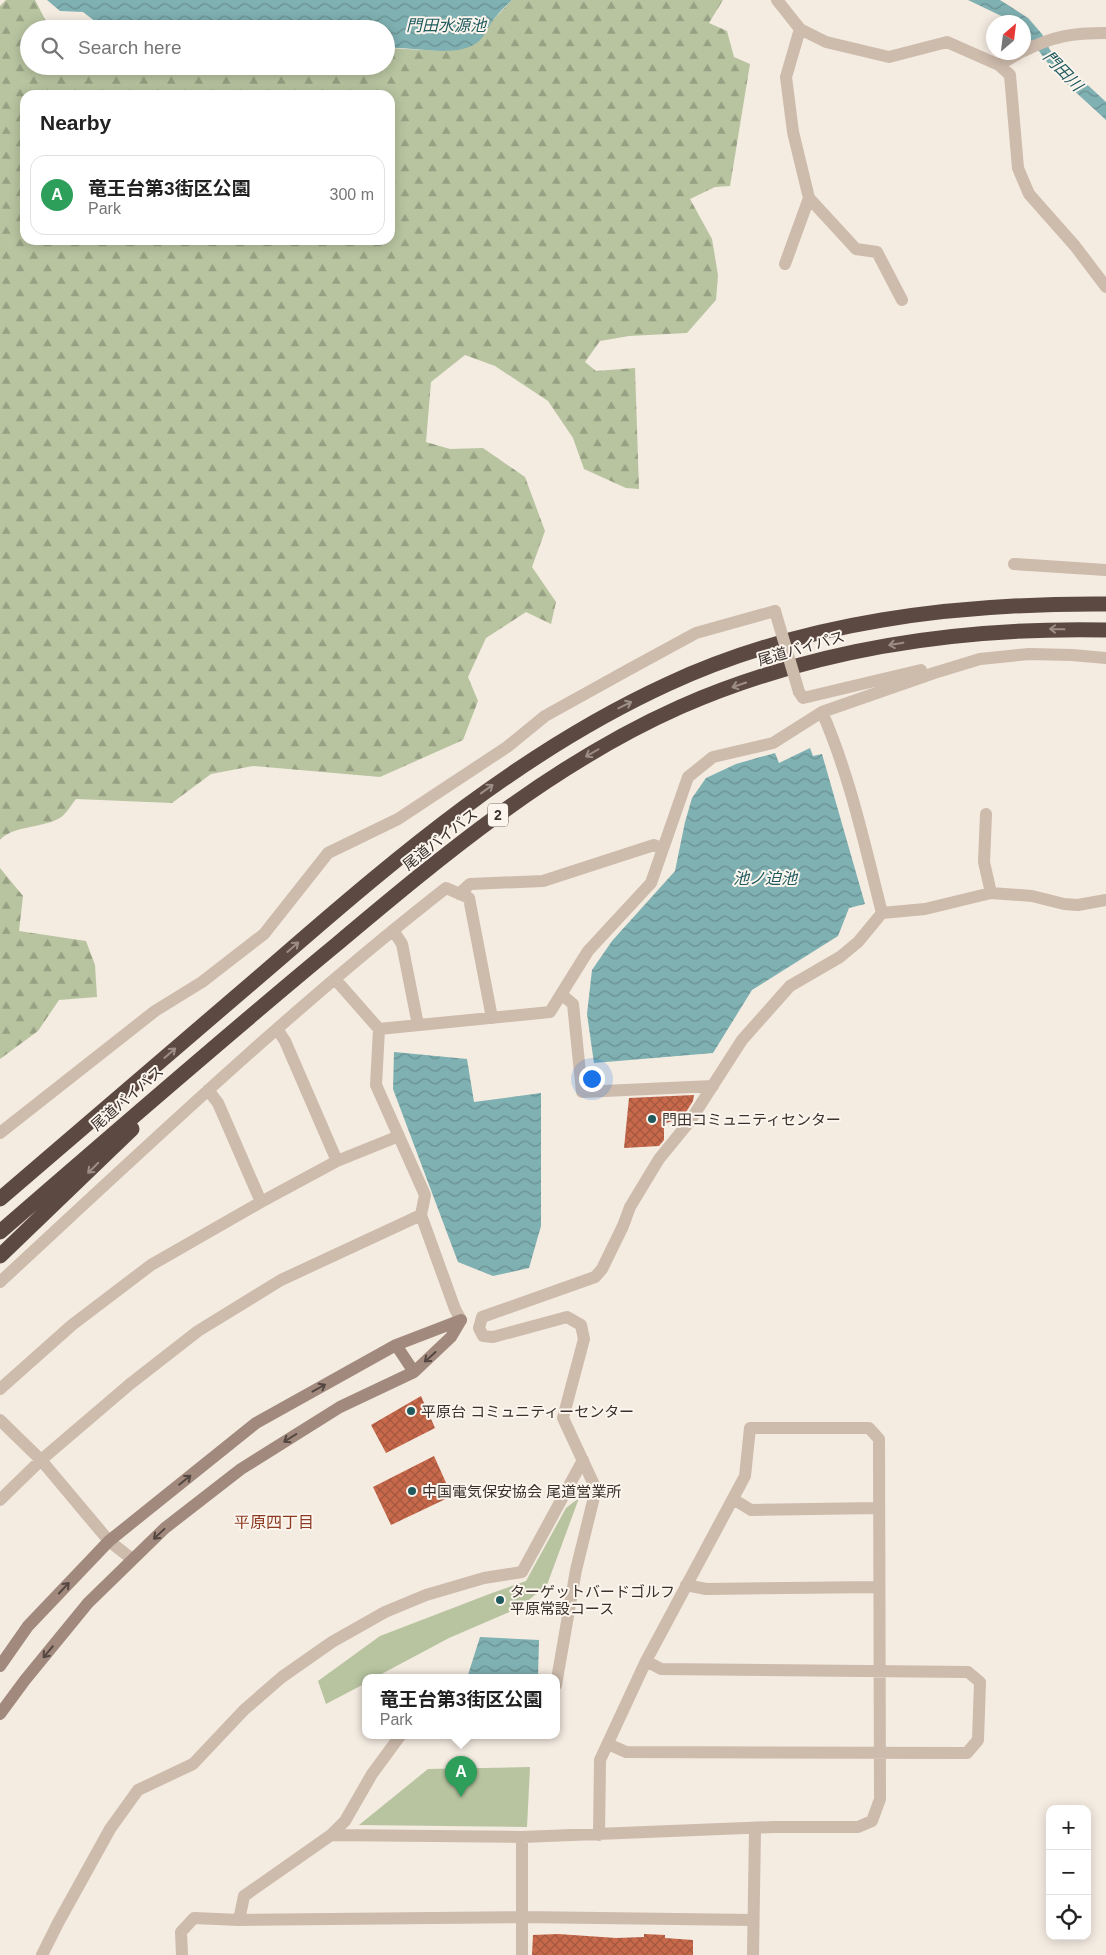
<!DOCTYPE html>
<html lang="en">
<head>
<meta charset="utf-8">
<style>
	:root { --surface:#fff; --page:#f2f2f2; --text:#222; --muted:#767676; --line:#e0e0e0; --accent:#ea580c }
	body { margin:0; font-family:Arial,"Noto Sans JP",sans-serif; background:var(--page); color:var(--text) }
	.controls { position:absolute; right:15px; bottom:15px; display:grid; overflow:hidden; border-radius:10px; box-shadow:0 2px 12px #0003 }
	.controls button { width:45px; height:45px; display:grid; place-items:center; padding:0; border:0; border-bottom:1px solid var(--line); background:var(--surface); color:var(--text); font:25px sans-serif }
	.compass { position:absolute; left:986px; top:15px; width:45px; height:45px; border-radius:50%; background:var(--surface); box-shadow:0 2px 12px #0003; rotate:28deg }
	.you { position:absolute; left:591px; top:1078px; width:18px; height:18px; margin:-12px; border:4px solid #fff; border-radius:50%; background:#1a73e8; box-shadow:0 0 0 8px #1a73e833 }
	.badge { display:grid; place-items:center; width:32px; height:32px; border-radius:50%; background:var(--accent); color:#fff; font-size:16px; font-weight:700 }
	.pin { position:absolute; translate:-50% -41px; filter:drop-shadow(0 1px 2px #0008) }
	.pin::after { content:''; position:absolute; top:26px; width:18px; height:15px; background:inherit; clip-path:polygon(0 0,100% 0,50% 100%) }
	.popup { position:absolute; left:362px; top:1674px; width:198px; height:65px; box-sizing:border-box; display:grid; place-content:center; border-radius:10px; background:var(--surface); filter:drop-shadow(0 1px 4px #0005); font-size:16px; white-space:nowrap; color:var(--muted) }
	.popup b { font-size:19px; color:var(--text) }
	.popup::after { content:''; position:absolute; left:50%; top:100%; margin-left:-10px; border:10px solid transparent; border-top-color:var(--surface) }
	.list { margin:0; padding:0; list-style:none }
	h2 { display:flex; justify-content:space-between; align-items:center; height:65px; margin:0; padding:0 20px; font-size:21px }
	h2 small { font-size:16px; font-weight:400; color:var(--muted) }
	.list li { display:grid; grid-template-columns:32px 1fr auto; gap:15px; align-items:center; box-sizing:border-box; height:80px; margin:0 10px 10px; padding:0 10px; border:1px solid var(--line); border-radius:15px }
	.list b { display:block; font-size:19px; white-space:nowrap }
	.list p { margin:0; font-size:16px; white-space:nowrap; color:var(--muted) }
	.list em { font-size:16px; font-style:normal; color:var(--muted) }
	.icon { flex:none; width:28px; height:28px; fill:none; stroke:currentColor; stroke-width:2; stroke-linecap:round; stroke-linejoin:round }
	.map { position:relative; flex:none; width:1106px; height:1955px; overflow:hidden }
	.search { position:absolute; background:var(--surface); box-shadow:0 2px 12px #0003; left:20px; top:20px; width:375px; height:55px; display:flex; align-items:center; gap:12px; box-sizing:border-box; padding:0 18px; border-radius:28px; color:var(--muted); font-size:19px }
	.panel { position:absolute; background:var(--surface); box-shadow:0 2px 12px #0003; left:20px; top:90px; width:375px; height:155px; border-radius:15px }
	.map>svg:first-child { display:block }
	.green { fill:#b8c4a0 }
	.forest { fill:url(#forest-firs); fill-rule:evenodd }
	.water { fill:url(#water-waves) }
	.building { fill:url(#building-cross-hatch) }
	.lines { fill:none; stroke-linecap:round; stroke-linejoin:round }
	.street { stroke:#cdbbac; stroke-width:12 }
	.secondary { stroke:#a18a7d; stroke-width:12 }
	.highway { stroke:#5c4a42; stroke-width:15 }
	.street-bridge { stroke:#cdbbac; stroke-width:12 }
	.oneway { stroke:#9c8e87 }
	.oneway2 { stroke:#544640 }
	.poi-dot { fill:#1f5a5e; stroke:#fbf5ee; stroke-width:2 }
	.labels { text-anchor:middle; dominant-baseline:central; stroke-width:4; stroke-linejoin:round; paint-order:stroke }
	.shield { fill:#fbf5ee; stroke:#756b66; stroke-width:1 }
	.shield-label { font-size:14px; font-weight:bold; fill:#3b302b }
	.street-label { font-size:15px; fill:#3b302b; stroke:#fbf5ee }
	.poi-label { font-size:15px; fill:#3b302b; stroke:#fbf5ee; text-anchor:start }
	.water-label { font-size:16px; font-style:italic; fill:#1f5a5e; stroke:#fbf5ee }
	.neighbourhood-label { font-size:16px; fill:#8c3b22; stroke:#fbf5ee }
</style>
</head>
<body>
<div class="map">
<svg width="1106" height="1955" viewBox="0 0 1106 1955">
	<defs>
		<pattern id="forest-firs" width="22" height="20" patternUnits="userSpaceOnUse" patternTransform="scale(1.25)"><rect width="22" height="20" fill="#b8c4a0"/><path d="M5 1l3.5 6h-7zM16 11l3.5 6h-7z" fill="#97a083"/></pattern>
		<pattern id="water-waves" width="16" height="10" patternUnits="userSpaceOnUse" patternTransform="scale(1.25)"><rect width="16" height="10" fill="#7fb0b2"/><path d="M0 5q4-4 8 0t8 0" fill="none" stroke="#699091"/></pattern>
		<pattern id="building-cross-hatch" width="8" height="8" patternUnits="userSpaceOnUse" patternTransform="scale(1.25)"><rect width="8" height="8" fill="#c8694b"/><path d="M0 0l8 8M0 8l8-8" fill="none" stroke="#a4573f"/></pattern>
	</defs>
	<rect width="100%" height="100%" fill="#f4ebe1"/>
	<!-- green -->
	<path class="green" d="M579,1498L547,1585L519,1608L449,1638L374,1678H366V1683L326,1704L318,1681L380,1636L492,1593L526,1581L566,1508Z
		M530,1767L527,1827L359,1825L428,1769Z"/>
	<!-- forest -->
	<path class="forest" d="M6,0H35L50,29H29V66H223L284,69L292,66H386V48L445,51L492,21L512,0H723L709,23L727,31L734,57L750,64L730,186L715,187L690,199L712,239L718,275L716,300L687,333L629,336L600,341L585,362L596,371L635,368L639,489L626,488L584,469L573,438L548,401L495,366L465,355L431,382L426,442L450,449L483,448L525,477L545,531L532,567L556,602L551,624L526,612L486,638L468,677L478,701L463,740L380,777L253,766L211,774L172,803L76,799C71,805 65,816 58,819C41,828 12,826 0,840V6ZM25,95H390V240H25Z
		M0,868L23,896L19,931L86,941L95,965L97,997L59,1000L38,1031L0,1059Z"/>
	<!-- water -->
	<path class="water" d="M47,0H512C505,7 497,14 491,23C487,29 484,37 478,42C457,59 411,46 386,48V29H105L83,12L60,11Z
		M968,0H1000L1028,18L1042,34L1050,50L1106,102V120L1056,74L1024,31V22H1014Z
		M810,748L813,756L822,754L865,904L849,908L838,936L752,990L713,1053L594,1063L587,1014L592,970L612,941L675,871L685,822L692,798L706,778L736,764L775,753L779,763Z
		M394,1052L467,1059L474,1102L541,1093V1226L529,1268L493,1276L458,1262L393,1089Z
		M480,1637L539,1640L538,1678H467Z"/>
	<!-- building -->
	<path class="building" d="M694,1095L693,1101L683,1117L664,1124V1140L659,1146L624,1148L629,1098Z
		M421,1396L435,1428L386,1453L371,1425Z
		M434,1456L452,1496L391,1525L373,1487Z
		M558,1934L616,1938L644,1937V1934L665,1935V1938L693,1940V1955H532L533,1935Z"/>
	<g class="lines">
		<!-- street -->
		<path class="street" d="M777,0L800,29L826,42L889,57L947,42L999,65L1010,75L1018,168L1029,194L1075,246L1106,287
			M1024,51C1053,36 1073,33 1106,33
			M999,65L1021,52
			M809,198L856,249L877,252L902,300
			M785,264L809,198L793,132L786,77L800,29
			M1014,564L1106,570
			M799,692L803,698L921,670
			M822,712C850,776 865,846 882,913
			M986,814L984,862L991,893
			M459,894L470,884L543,881L654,845L662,848
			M393,930L402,944L418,1025
			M335,979L379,1029L376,1085L425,1195L421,1215L455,1309L461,1320
			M561,994L573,1004L582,1092L713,1086
			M277,1029L285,1041L337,1161
			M379,1029L550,1012L588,951L651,883L688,777L713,757L773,743L822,712L934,673L980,659L1029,654L1072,655L1106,658
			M208,1090L218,1103L261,1202
			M0,1133L155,1011L202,982L264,934L328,853L398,819L507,747L545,716L628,670L696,633L775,611
			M0,1282C146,1147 290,1010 446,888L469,898L492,1018
			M0,1389L72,1325L151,1265L261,1202L337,1161L399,1136
			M0,1420L41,1460L109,1541L132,1559
			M733,1499L751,1510L878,1508
			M0,1500L41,1460L130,1384L198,1331L281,1280L421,1215
			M686,1585L706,1589L878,1587
			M556,1685L576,1570L596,1489L563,1418L584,1339L581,1325L567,1317L493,1337L483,1336L479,1328L482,1317L595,1277L602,1269L623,1226L630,1207L659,1159L690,1121L742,1040L790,986L840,957L858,942L882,913L925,909L991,893L1032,896L1064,904L1078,905L1106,900
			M608,1744L626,1752L967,1753L978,1740L980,1682L968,1672L661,1669L646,1661
			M331,1835L345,1821L372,1774L400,1736
			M522,1837V1955
			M239,1920L244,1896L331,1835L522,1837L773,1827H858L872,1821L880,1799L879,1439L869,1428H750L745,1476L646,1661L600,1760L599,1835
			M42,1955L58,1923L110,1829L138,1790L193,1764L244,1710L282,1677L332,1642L385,1612L426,1595L484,1578L522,1572L583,1460
			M182,1955L181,1932L194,1918L239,1920L522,1917L753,1920
			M753,1955L755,1829"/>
		<!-- secondary -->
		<path class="secondary" d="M396,1345L414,1372
			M0,1666L28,1626L109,1541L256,1423L396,1345L461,1320
			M0,1714L25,1680L88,1603L165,1528L241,1469L340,1407L414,1372L451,1337L461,1320"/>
		<!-- highway -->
		<path class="highway" d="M0,1199C94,1119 188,1038 282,957C402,853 522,751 668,684C804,621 957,603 1106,604
			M0,1232C112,1135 223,1038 337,944C443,855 552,764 680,707C815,648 959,627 1106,630
			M0,1256L132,1129"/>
		<!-- street-bridge -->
		<path class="street-bridge" d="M775,611L799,692"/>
	</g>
	<!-- one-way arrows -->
	<defs><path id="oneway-shaft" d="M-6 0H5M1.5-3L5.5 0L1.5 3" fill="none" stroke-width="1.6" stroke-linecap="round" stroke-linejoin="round" transform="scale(1.25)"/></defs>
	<g class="oneway">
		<use href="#oneway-shaft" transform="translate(1057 629) rotate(-179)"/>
		<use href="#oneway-shaft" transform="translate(896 644) rotate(170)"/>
		<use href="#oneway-shaft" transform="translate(739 685) rotate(161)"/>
		<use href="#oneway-shaft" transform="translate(625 705) rotate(-26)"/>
		<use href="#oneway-shaft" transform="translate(592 753) rotate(150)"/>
		<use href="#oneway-shaft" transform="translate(487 789) rotate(-36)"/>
		<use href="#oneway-shaft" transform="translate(293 947) rotate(-41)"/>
		<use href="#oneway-shaft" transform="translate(170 1053) rotate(-41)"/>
		<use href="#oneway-shaft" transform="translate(93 1168) rotate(135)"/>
	</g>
	<g class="oneway2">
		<use href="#oneway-shaft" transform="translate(430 1357) rotate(138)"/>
		<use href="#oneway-shaft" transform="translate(319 1388) rotate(-29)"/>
		<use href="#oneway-shaft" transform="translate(290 1438) rotate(148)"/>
		<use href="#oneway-shaft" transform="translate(185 1480) rotate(-39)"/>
		<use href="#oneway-shaft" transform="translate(159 1534) rotate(137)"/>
		<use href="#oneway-shaft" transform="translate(64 1588) rotate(-47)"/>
		<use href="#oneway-shaft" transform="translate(48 1652) rotate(130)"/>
	</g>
	<!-- markers -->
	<g class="poi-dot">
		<circle cx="652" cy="1119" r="5"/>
		<circle cx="411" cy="1411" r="5"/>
		<circle cx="412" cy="1491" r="5"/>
		<circle cx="500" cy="1600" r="5"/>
	</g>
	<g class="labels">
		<!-- shield labels -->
		<rect class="shield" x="488" y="803.5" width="20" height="23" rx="4"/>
		<g class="shield-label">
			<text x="498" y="815">2</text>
		</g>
		<!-- street labels -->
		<g class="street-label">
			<text transform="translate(801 648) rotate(-16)">尾道バイパス</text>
			<text transform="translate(440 839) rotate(-38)">尾道バイパス</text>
			<text transform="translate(127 1098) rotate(-41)">尾道バイパス</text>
		</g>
		<!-- poi labels -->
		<g class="poi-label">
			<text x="662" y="1119">門田コミュニティセンター</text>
			<text x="421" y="1411">平原台 コミュニティーセンター</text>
			<text x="422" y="1491">中国電気保安協会 尾道営業所</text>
			<text x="510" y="1591">ターゲットバードゴルフ<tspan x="510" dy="17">平原常設コース</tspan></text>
		</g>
		<!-- water labels -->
		<g class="water-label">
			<text x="446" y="25">門田水源池</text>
			<text transform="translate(1063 71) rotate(46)">門田川</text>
			<text x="765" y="878">池ノ迫池</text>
		</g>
		<!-- neighbourhood labels -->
		<g class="neighbourhood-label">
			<text x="274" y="1522">平原四丁目</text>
		</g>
	</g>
</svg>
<div class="controls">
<button>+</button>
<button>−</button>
<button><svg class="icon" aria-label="locate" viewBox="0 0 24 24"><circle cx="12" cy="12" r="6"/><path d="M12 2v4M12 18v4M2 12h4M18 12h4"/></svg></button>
</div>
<svg class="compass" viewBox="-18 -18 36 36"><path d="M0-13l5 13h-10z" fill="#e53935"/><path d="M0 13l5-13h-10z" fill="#767676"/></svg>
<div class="you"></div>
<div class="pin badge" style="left:461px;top:1797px;background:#2e9e5b">A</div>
<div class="popup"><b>竜王台第3街区公園</b>Park</div>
<div class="search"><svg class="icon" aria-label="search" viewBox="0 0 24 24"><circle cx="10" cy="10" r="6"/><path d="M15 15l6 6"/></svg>Search here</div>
<section class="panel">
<h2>Nearby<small></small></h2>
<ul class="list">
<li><span class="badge" style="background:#2e9e5b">A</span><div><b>竜王台第3街区公園</b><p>Park</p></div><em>300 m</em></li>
</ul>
</section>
</div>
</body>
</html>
